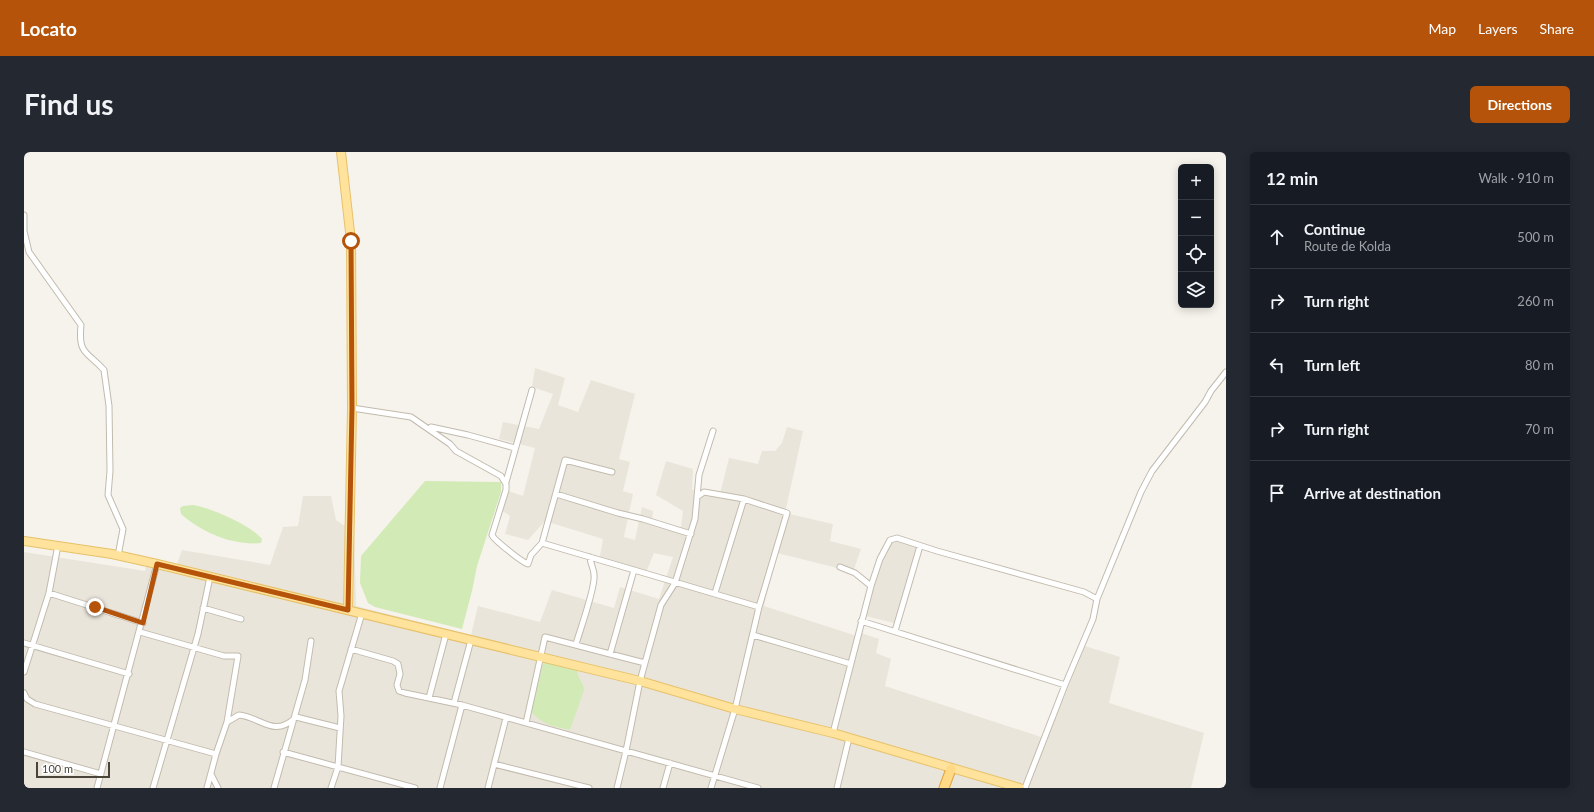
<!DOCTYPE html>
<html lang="en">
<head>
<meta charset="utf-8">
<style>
	:root { --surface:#171b24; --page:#242831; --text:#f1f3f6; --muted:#9ea1a6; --line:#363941; --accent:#b45309 }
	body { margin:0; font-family:Lato,sans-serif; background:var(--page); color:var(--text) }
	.controls { position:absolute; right:12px; top:12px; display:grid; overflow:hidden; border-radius:6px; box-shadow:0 2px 10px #0003 }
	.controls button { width:36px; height:36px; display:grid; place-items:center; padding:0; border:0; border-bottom:1px solid var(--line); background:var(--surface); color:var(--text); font:20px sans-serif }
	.scale { position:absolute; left:12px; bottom:10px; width:74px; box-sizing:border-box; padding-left:4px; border:2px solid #4b4439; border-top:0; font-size:11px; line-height:14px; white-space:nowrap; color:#4b4439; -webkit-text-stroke:3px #fff; paint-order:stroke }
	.stop { position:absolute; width:12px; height:12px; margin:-9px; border:3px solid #b45309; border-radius:50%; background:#fff }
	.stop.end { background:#b45309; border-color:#fff; box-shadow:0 1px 4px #0008 }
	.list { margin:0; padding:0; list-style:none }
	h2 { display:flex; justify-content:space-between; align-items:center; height:52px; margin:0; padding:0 16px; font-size:17px }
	h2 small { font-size:13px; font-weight:400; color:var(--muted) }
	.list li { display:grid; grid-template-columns:26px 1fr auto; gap:12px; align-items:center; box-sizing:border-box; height:64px; padding:0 16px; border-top:1px solid var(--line) }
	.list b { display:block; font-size:15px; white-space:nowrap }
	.list p { margin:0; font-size:13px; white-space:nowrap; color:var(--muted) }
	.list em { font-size:13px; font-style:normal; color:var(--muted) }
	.icon { flex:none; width:22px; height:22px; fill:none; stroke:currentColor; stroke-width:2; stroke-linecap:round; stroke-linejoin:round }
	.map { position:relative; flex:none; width:1202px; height:636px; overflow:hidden; border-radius:6px }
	header { display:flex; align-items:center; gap:24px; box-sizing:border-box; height:56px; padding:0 20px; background:var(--accent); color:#fff }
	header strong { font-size:19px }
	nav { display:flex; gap:22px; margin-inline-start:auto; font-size:14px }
	.intro { display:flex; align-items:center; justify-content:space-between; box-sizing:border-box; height:96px; padding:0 24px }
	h1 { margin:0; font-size:28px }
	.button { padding:10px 18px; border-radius:6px; background:var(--accent); color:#fff; font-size:14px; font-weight:700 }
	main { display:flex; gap:24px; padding:0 24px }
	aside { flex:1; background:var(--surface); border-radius:6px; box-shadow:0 2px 10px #0003 }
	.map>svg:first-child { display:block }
	.residential { fill:#eae5da }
	.green { fill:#d2eab5 }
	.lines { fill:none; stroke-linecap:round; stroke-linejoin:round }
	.minor-casing { stroke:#c2bbae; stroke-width:7 }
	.primary-casing { stroke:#e6c16a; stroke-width:10 }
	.trunk-casing { stroke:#e0a43c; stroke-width:11 }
	.minor { stroke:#fff; stroke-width:5 }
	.primary { stroke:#ffe39c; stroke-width:8 }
	.trunk { stroke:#ffd985; stroke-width:9 }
	.route { stroke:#b45309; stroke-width:5 }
</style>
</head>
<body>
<header>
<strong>Locato</strong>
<nav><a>Map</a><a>Layers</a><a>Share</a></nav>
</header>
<div class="intro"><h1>Find us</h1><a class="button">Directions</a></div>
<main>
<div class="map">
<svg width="1202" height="636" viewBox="0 0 1202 636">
	<rect width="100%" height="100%" fill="#f6f3ec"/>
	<!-- residential -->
	<path class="residential" d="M511,216L541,226L534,253L554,260L567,228L611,242L595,307L606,310L599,339L609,342L600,385L611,388L618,355L629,359L628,368L657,375L659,359L632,343L642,309L669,317L668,338L696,342L705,306L734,312L738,299H751L758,291L763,275L779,279L761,361L809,372L806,389L837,397L829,420L753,401L740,454L836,485L837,481L855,487L852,501L867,507L861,534L1023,587L1061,494L1096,505L1085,551L1180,581L1167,636H0V400L121,419L124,406L153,412L158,398L246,413L259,375L274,374L279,344H307L312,368L319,373H330L332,454L447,483L454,454L516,470L528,438L590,456L596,435L635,447L649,405L630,401L621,423L575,409L579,387L521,369L504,388L481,382L486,364L477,358L481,338L499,344L511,296L475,287L479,270L515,277L529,242L508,235Z
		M869,388L894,396L874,472L842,464L848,435L864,393Z"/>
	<!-- green -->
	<path class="green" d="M401,329L477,330V340L453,414L448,439L438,477L351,455L344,451L336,431L337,404Z
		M169,353C188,356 226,373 238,387L237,391C209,394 177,380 157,362L156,356L159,354Z
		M523,510L553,517C554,528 559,529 560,538L546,578C529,574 520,573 507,560L519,512Z"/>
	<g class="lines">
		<!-- minor casing -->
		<g class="minor-casing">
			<path id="minor" d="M0,63V79L5,100L57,173C54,203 63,199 80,218L85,254L86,319L84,343L99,377L94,404
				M328,256L387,265L426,292L432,299L477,324L482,332V338L468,383C470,388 498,410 504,412L507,403L518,391L541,308L588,320
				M407,275L444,283L491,296
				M482,330L508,238
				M532,342L594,361L619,367L667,382
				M673,345L675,323L689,279
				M816,415L831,421L847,434
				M610,418L735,455
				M25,441L119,471
				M179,456L217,467
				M837,469L1041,533
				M871,479L896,394
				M116,480L200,504H214L203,570L192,602L183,636
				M729,483L827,512
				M0,491L105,522
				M552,492C556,478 572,434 570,423C570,417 566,411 566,405
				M327,497L369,509L374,512L376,522L373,533L375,539L381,541L438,553L734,636
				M586,502L621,511
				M0,520L25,441L34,393
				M0,541L3,547L11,552L192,602
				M405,546L422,482
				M430,551L447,488
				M272,565L316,576
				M203,570L215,563C237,565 249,586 271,566
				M502,571L521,485L586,502L610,418L518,391
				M809,581L847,434L856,407L866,388L873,386L913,399L1060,440L1073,447
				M0,600L77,622
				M259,600L391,636
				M470,612L565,636
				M187,622L194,636
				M73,636L133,412
				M129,636L174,482L186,425
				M250,636L281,528L287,489
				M307,636L314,615L317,564L315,539L338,461
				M416,636L438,553
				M464,636L482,566
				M593,636L602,599L616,529L629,482L637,453L651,431L671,367L673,345L680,340L720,347L691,441
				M639,636L646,611
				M687,636L711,557L735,455L763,361L720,347
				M813,636L825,586
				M1001,636L1041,533L1069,467L1073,447L1117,340L1128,319L1181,250L1187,239L1202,220"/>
		</g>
		<!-- primary casing -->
		<g class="primary-casing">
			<path id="primary" d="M317,0L327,89L328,256L324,458
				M0,389L88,402L133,412L616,529L711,557L809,581L996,636"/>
		</g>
		<!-- trunk casing -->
		<g class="trunk-casing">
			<path id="trunk" d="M920,636L927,617"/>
		</g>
		<!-- minor -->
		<use href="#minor" class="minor"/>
		<!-- primary -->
		<use href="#primary" class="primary"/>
		<!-- trunk -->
		<use href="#trunk" class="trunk"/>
	</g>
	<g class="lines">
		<!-- route -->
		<path class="route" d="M71,455L119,471L133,412L324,458L328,256L327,89"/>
	</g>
</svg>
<div class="controls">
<button>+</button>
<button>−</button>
<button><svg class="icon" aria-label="locate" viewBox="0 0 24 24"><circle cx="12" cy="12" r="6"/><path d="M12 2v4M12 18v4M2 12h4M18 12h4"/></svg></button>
<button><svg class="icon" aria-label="layers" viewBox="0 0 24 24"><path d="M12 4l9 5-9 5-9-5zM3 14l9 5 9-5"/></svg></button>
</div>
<div class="scale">100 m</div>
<div class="stop" style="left:327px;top:89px"></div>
<div class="stop end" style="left:71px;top:455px"></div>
</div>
<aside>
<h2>12 min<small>Walk · 910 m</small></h2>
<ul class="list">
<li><svg class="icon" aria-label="ahead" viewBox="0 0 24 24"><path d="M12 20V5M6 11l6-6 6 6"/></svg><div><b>Continue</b><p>Route de Kolda</p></div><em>500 m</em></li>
<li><svg class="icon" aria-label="right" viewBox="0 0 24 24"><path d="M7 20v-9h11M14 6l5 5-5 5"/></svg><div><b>Turn right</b></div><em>260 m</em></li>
<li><svg class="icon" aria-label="left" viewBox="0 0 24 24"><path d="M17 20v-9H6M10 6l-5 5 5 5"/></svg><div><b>Turn left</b></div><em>80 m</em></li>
<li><svg class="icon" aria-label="right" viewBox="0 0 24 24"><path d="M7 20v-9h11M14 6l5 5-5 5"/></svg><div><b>Turn right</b></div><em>70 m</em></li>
<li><svg class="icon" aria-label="arrive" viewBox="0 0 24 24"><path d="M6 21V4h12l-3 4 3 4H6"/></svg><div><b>Arrive at destination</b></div></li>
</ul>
</aside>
</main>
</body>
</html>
